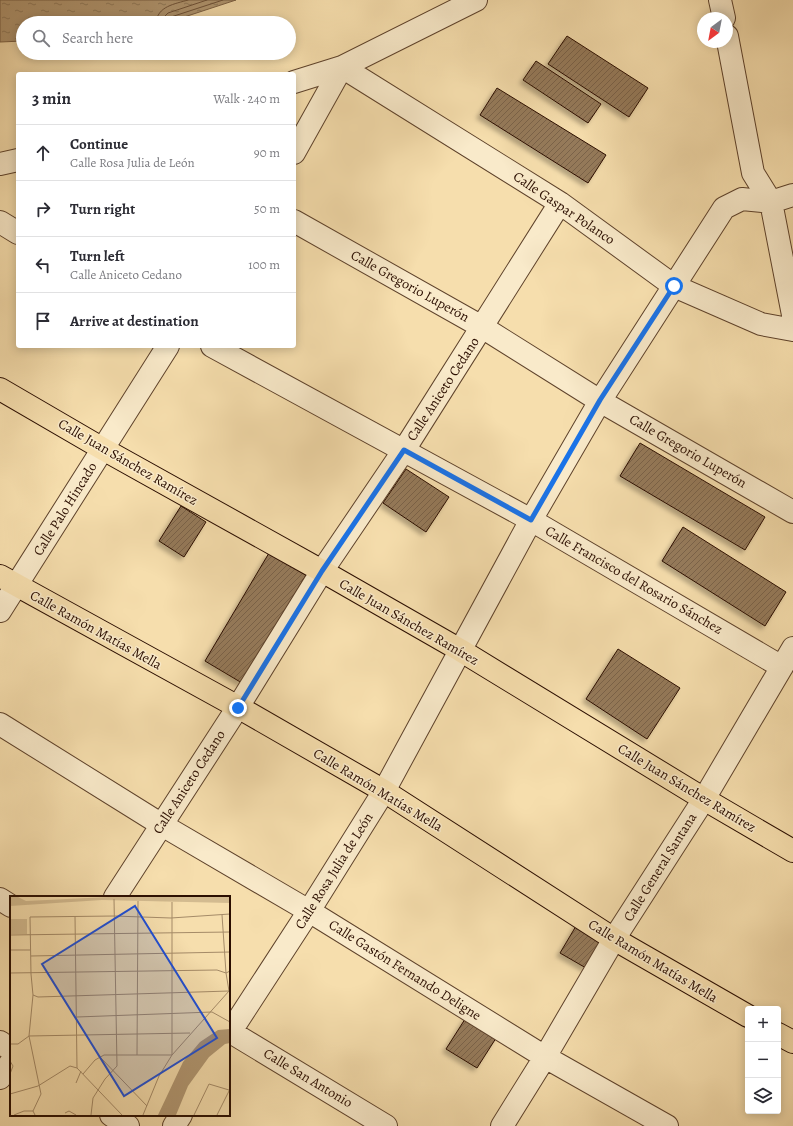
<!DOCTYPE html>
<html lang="en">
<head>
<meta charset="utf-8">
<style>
	:root { --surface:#fff; --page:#f2f2f3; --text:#2b2b33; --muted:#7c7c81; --line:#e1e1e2 }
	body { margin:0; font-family:Alegreya,serif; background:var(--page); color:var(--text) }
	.controls { position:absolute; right:12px; bottom:12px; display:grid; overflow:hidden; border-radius:4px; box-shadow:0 2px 10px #0003 }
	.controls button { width:36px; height:36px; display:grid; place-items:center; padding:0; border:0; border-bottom:1px solid var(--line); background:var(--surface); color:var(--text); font:20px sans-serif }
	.compass { position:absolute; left:697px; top:12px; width:36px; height:36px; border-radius:50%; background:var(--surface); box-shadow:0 2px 10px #0003; rotate:212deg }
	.stop { position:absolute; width:12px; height:12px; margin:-9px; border:3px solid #1a73e8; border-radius:50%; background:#fff }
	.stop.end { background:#1a73e8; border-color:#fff; box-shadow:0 1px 4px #0008 }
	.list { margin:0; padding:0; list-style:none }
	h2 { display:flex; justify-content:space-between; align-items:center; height:52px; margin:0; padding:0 16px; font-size:17px }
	h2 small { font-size:13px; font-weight:400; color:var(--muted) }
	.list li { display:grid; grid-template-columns:26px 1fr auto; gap:12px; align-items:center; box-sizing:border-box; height:56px; padding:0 16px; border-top:1px solid var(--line) }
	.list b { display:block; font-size:15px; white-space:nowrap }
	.list p { margin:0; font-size:13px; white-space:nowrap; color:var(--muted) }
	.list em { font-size:13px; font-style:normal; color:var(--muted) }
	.icon { flex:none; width:22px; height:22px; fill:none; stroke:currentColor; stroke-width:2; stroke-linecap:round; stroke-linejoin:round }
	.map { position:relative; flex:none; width:793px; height:1126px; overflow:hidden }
	.search { position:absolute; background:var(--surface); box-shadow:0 2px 10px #0003; left:16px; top:16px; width:280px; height:44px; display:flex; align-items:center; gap:10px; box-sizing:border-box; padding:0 14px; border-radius:22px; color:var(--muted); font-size:15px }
	.panel { position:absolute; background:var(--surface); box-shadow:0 2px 10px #0003; left:16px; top:72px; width:280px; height:276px; border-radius:4px }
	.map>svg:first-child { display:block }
	.water { fill:url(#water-ripples); stroke:#7b6044 }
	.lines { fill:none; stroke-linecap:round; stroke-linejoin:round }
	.shore { stroke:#6e5239; stroke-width:1 }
	.building { fill:url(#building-hatch); stroke:#2b0e00; filter:url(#shadow) }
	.minor-casing { stroke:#5e422b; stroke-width:24 }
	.primary-casing { stroke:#2b0e00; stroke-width:24 }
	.minor { stroke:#f9eaca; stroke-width:22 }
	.primary { stroke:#f6dead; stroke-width:22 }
	.route { stroke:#1a73e8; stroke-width:5 }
	.labels { text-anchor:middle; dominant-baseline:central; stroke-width:3; stroke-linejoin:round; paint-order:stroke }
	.street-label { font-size:14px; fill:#2b0e00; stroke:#f9eaca }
	.inset-road { fill:none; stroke:#a58b68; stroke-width:1 }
	.view { fill:#1d4ed8; fill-opacity:0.15; stroke:#1d4ed8; stroke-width:2 }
	.inset-edge { fill:none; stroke:#2b0e00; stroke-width:2 }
</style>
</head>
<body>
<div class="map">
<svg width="793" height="1126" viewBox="0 0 793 1126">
	<defs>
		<pattern id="water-ripples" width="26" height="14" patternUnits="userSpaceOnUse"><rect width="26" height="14" fill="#b19772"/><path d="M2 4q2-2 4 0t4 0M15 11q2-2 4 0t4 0" fill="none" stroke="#907a5b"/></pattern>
		<pattern id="building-hatch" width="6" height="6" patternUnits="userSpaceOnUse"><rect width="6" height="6" fill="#957a5a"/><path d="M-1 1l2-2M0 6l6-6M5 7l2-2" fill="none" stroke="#7a6248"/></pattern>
		<filter id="shadow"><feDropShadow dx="-3.5" dy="3.5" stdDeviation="2" flood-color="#0004"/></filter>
	</defs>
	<rect width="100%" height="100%" fill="#f6dead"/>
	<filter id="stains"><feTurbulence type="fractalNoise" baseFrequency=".005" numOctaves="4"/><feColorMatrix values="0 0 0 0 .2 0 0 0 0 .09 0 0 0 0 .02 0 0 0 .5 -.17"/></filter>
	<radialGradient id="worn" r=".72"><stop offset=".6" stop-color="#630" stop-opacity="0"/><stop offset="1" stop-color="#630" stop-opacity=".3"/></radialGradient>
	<!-- water -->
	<path class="water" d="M0,0H236L166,23H23V41L0,42Z"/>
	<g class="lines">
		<!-- shore -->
		<path class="shore" d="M156,23C157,6 175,4 188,0
			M162,23L164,17L168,13L207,0
			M167,23L168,20L171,17L223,0"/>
	</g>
	<!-- building -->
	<path class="building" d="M567,36L648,88L629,117L548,64Z
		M536,61L601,104L588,123L523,80Z
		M497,88L606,155L588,183L480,115Z
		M640,443L765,517L745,550L620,476Z
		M406,469L449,497L426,532L383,503Z
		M181,506L206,522L184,557L159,541Z
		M683,527L786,592L765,626L662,561Z
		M269,553L306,575L242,683L205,661Z
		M618,649L680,688L647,739L586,699Z
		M579,921L605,936L586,968L560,953Z
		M467,1016L498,1035L477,1068L446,1049Z"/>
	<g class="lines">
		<!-- minor casing -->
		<g class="minor-casing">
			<path id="minor" d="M720,0L724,18
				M727,36L753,173L771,202L793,315
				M294,82L342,67L476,0
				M294,153L342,67L560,203L674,286L761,324L793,330
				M0,164L18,160
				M294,221L482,327L600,401L793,512
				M0,222L18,233
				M212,346L531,520L782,667
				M0,611L168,346
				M0,724L162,825L309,911L545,1057L667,1126
				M115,897L238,707L322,571L404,450L560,203
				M0,899L11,906
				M229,1031L386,1126
				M229,1034L309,911L384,791L531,520L600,401L724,208L742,199L771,202L793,195
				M0,1042L11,1050
				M0,1078L11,1062
				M111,1115L128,1126
				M174,1126L181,1115
				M502,1126L545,1057L614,939L704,799L793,648"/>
		</g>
		<!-- primary casing -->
		<g class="primary-casing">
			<path id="primary" d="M0,389L103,449L322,571L460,650L704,799L793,851
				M0,576L238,707L384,791L614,939L748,1016
				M778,1034L793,1042"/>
		</g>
		<!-- minor -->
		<use href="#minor" class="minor"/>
		<!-- primary -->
		<use href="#primary" class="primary"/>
	</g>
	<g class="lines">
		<!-- route -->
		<path class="route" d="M238,708L322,571L404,450L531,520L600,400L674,286"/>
	</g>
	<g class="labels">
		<!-- street labels -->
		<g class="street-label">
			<text transform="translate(564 208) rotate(34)">Calle Gaspar Polanco</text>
			<text transform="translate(410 286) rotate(29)">Calle Gregorio Luperón</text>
			<text transform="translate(443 389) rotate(-57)">Calle Aniceto Cedano</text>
			<text transform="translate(688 451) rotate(30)">Calle Gregorio Luperón</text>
			<text transform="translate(128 462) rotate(30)">Calle Juan Sánchez Ramírez</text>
			<text transform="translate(65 509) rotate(-58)">Calle Palo Hincado</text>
			<text transform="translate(634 580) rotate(30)">Calle Francisco del Rosario Sánchez</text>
			<text transform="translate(409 622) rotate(30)">Calle Juan Sánchez Ramírez</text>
			<text transform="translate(96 630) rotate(29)">Calle Ramón Matías Mella</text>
			<text transform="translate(189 782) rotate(-57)">Calle Aniceto Cedano</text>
			<text transform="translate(687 788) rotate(31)">Calle Juan Sánchez Ramírez</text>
			<text transform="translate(378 790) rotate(31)">Calle Ramón Matías Mella</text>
			<text transform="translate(660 867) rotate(-58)">Calle General Santana</text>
			<text transform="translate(334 871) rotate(-58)">Calle Rosa Julia de León</text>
			<text transform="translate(653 961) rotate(31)">Calle Ramón Matías Mella</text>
			<text transform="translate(405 970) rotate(32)">Calle Gastón Fernando Deligne</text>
			<text transform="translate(308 1078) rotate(31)">Calle San Antonio</text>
		</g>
	</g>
	<!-- overview -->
	<g transform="translate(10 896)">
		<rect width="220" height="220" fill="#f6dead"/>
		<path d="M0,1H8L16,5L98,1H220V7L92,4L0,10ZM0,23H17V38H0Z" fill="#d3bb90"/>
		<path d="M220,133V147L215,148L199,161L178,190L166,219H148L173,166L190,146L208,134Z" fill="#b19772"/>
		<path class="inset-road" d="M212,19L216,77L220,75M65,20L67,172L112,219M0,39L220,36M0,54H20M21,60L220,56M0,77L207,74L216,77L219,95M21,78L20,21L104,20L161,22L220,18M21,78L23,99L28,101L219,95M23,99L19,140L31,198L23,215L25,219M67,121L202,116L220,126M0,148H8L19,140L180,137M127,159L128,5M90,161L137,210M0,165L3,170L0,178M73,178L85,164L94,159H162V6M66,187L71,175M0,198L28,190L60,170L67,172M55,217L59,215L66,219M4,219L14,215H23M81,219L83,202L95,183L107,170L104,3M133,219L149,180L162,159L219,95M184,219L199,188L219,194M207,219L220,193"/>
		<path class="view" d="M125,10L207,142L114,200L32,68Z"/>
		<rect width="220" height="220" class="inset-edge"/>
	</g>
	<rect width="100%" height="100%" filter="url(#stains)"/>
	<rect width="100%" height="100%" fill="url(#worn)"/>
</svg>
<div class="controls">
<button>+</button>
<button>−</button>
<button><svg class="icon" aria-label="layers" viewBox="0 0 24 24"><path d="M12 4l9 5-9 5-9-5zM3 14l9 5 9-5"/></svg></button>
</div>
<svg class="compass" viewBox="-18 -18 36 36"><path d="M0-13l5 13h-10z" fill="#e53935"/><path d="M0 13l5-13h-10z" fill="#7c7c81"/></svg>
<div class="stop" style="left:674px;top:286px"></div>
<div class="stop end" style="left:238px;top:708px"></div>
<div class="search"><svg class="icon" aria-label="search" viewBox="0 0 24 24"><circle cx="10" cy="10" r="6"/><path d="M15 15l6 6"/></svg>Search here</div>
<section class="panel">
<h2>3 min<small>Walk · 240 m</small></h2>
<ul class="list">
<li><svg class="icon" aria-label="ahead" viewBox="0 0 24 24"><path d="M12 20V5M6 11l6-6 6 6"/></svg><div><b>Continue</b><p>Calle Rosa Julia de León</p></div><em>90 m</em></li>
<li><svg class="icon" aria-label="right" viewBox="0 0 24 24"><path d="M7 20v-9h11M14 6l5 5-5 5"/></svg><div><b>Turn right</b></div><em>50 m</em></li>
<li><svg class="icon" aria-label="left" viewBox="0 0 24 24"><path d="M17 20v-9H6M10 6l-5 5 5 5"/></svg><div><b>Turn left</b><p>Calle Aniceto Cedano</p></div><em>100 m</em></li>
<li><svg class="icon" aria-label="arrive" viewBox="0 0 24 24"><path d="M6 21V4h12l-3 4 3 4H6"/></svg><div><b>Arrive at destination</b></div></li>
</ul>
</section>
</div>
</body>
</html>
